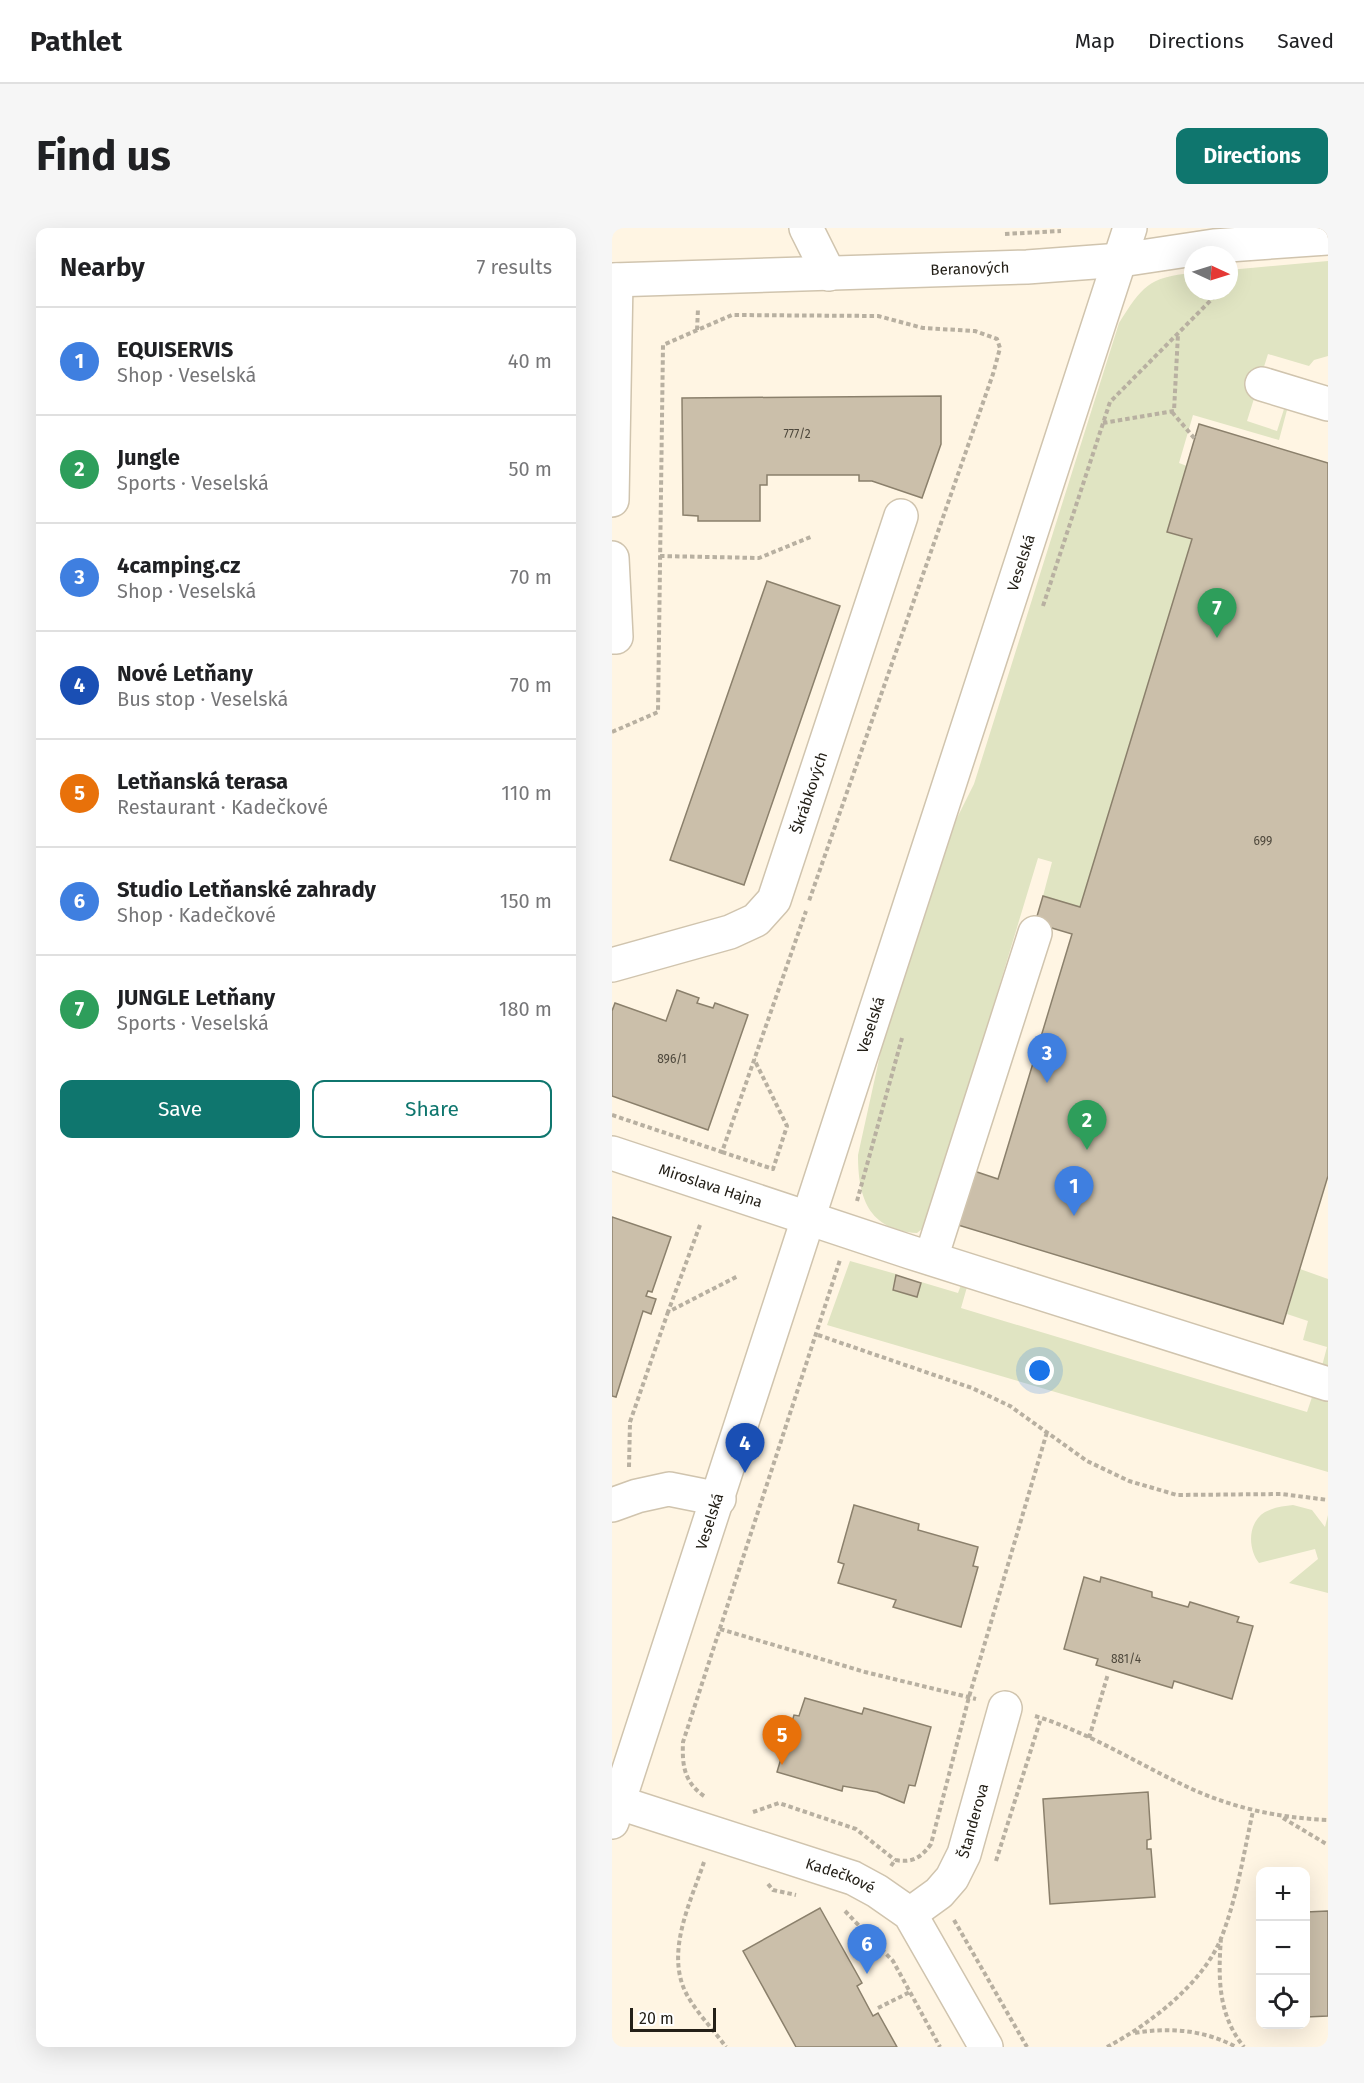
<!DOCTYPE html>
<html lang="en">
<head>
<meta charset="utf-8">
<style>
	:root { --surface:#fff; --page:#f6f6f6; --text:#202124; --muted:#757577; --line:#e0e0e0; --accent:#0f766e }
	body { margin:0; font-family:"Fira Sans",sans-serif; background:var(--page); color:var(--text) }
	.controls { position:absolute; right:18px; bottom:18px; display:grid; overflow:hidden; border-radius:12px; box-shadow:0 6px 24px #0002 }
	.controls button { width:54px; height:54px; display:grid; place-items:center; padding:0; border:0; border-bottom:2px solid var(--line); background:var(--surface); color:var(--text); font:30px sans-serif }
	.compass { position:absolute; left:572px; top:18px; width:54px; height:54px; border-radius:50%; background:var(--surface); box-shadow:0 6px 24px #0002; rotate:94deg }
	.scale { position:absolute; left:18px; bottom:15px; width:86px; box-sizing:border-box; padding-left:6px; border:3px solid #242018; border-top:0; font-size:16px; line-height:21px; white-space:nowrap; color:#242018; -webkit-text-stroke:4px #fff; paint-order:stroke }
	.you { position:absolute; left:428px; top:1143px; width:21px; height:21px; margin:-15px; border:4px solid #fff; border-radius:50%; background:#1a73e8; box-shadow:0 0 0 9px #1a73e833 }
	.badge { display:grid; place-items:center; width:39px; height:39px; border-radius:50%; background:var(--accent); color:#fff; font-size:20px; font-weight:700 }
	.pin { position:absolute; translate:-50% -50px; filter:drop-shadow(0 2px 3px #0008) }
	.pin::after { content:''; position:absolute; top:32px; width:21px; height:18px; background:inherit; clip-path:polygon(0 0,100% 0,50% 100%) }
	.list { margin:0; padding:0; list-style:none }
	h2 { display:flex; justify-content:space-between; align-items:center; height:78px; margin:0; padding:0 24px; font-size:26px }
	h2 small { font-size:20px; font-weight:400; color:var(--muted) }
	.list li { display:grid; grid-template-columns:39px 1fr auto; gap:18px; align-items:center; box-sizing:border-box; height:108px; padding:0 24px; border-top:2px solid var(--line) }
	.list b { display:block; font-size:22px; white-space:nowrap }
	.list p { margin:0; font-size:20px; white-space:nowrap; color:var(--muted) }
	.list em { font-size:20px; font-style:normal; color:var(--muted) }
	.actions { display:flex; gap:12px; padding:18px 24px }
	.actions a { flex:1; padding:14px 0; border:2px solid var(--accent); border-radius:12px; text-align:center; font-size:21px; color:var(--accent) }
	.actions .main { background:var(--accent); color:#fff }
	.icon { flex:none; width:33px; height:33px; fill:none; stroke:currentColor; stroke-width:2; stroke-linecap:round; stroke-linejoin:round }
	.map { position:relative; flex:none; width:716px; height:1819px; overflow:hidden; border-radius:12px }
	header { display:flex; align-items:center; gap:36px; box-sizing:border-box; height:84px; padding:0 30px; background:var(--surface); border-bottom:2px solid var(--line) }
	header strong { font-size:28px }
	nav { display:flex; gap:33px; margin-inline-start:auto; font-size:21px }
	.intro { display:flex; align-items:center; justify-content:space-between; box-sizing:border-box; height:144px; padding:0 36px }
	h1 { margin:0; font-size:42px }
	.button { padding:15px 27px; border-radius:12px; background:var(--accent); color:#fff; font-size:21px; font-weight:700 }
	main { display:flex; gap:36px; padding:0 36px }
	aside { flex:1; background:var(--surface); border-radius:12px; box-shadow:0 6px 24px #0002 }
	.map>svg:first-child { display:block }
	.green { fill:#e0e4c2 }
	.building { fill:#cbbfaa; stroke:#8b806c; stroke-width:1.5 }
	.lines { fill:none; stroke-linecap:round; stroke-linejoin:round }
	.minor-casing { stroke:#d0c4ae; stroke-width:36 }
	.path { stroke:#b8b0a1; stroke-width:4; stroke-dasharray:4.5 3; stroke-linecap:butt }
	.minor { stroke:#fff; stroke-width:33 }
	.labels { text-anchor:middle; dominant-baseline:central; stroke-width:5; stroke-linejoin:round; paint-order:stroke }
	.number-label { font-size:12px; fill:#4e483c }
	.street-label { font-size:15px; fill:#242018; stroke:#fff }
</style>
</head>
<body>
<header>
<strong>Pathlet</strong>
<nav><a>Map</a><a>Directions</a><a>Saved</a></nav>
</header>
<div class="intro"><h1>Find us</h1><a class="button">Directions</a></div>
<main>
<aside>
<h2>Nearby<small>7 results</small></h2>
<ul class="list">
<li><span class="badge" style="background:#3f7fe0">1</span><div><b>EQUISERVIS</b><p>Shop · Veselská</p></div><em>40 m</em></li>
<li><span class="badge" style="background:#2e9e5b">2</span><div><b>Jungle</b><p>Sports · Veselská</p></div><em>50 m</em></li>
<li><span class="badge" style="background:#3f7fe0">3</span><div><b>4camping.cz</b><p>Shop · Veselská</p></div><em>70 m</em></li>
<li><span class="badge" style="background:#1a4fb4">4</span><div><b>Nové Letňany</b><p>Bus stop · Veselská</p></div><em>70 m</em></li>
<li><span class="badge" style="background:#e8710a">5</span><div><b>Letňanská terasa</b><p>Restaurant · Kadečkové</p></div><em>110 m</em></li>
<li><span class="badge" style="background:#3f7fe0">6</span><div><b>Studio Letňanské zahrady</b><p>Shop · Kadečkové</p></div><em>150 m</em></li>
<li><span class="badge" style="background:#2e9e5b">7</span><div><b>JUNGLE Letňany</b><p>Sports · Veselská</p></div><em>180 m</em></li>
</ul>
<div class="actions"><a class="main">Save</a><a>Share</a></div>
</aside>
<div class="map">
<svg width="716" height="1819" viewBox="0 0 716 1819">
	<rect width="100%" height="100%" fill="#fff5e3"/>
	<!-- green -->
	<path class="green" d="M716,33V128L702,132L697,138L656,126L635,193L665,203L672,181L675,182L667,212L581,187L567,235L575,238L555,304L580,312L468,679L431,668L440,634L426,630L315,997L305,1005C256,1002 246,969 246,927L283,759L340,600L362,556L507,95C530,59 536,49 581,45V63H617V42Z
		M238,1033L284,1046L280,1062L304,1068L309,1054L346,1065L349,1057L355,1059L349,1080L695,1184L702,1163L716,1167V1244L215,1097Z
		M688,1041L716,1051V1140L710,1138L715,1119L691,1112L696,1093L675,1086Z
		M681,1277L700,1282L713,1299L716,1287V1365L677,1355L706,1331L703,1321L647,1335C636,1321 635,1295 653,1284C662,1279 672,1278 681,1277Z"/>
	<!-- building -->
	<path class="building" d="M329,168V216L310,270L260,253H247V247H155V257H148V293H86V288L71,287L70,170Z
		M587,196L716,235V948L671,1096L346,997L362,943L386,951L460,706L423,695L431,668L468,679L580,311L555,304Z
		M155,353L228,378L132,657L58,632Z
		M65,762L87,770L85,775L101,780L103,775L136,787L96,902L0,868V783L3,775L54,793Z
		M0,989L59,1009L40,1064L36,1063L34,1068L44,1071L39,1086L31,1083L4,1169L0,1168Z
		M284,1047L309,1055L305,1069L281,1062Z
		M242,1277L307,1296L306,1302L366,1319L361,1338L366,1339L349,1399L281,1379L284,1372L226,1355L232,1336L226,1334Z
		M472,1349L488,1354L489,1349L540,1364V1369L576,1379L578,1374L627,1389L625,1394L641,1398L620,1471L562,1453L560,1460L484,1437L486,1431L452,1421Z
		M193,1470L250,1486L252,1480L319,1499L303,1558L297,1557L292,1575L265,1564L231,1558L230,1563L165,1544L182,1487L187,1488Z
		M536,1564L539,1611L535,1612V1621H539L543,1669L438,1676L431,1571Z
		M208,1680L250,1755L245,1758L261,1788L266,1785L285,1819H184L131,1723Z
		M716,1683V1788L694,1789V1684Z"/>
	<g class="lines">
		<!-- minor casing -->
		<g class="minor-casing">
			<g id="minor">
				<path d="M194,0L217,46"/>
				<path id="s1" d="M0,52L415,39L509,32L602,18L716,10"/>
				<path d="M650,156L716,176"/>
				<path d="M0,272L4,52"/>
				<path d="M0,330L4,409H0"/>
				<path id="s2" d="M0,737L118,704L144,692L162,672L289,288"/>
				<path id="s3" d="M0,925L298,1024L716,1156"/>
				<path d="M319,1030L423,705"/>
				<path d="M0,1277L25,1268L57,1261L107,1271"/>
				<path id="s4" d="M8,1575L241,1650L265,1663L298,1686L374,1819"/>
				<path id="s5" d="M0,1594L518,0"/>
				<path id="s6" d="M298,1686L327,1665L340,1650L352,1626L393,1480"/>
			</g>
		</g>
		<!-- path -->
		<path class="path" d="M393,6L449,3
			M85,102L86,81
			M560,184L583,211
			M491,195L562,183L566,106
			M48,328L147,330L201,308
			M431,378L498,174L602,69V63
			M0,504L46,484L51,117L120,87L266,88L311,100L363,103L385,111L388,120L381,146L197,673
			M0,887L110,924L194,683
			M110,924L161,941L175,898L142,831
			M245,973L290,810
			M88,997L56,1084L126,1048
			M206,1107L360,1160L398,1178L475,1233L517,1253L565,1267L670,1266L716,1272
			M17,1239L18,1194L56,1084
			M108,1401L253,1444L364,1471
			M423,1488C479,1505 529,1538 582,1562C625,1581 669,1590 716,1592
			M477,1510L496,1446
			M92,1568C72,1554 70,1537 71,1514L228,1032
			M141,1584L167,1575L244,1601L283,1632
			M671,1590L716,1617
			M384,1633L429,1490
			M92,1634C79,1673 54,1722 73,1763C82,1782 101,1801 114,1819
			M279,1638L283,1632C300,1635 309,1630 319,1616L357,1469L435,1204
			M156,1656L161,1662L184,1667
			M233,1683L281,1733L328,1819
			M342,1692L415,1819
			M609,1710C606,1750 606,1787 632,1819
			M266,1780L298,1764
			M523,1805C557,1799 593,1802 624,1819
			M495,1819C538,1796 592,1755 610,1708C625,1669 632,1624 641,1583"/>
		<!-- minor -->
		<use href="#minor" class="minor"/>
	</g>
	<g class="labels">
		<!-- number labels -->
		<g class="number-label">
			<text x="185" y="206">777/2</text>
			<text x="651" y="613">699</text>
			<text x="60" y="831">896/1</text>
			<text x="514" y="1431">881/4</text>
		</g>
		<!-- street labels -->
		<g class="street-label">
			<text stroke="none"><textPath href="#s1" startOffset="358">Beranových</textPath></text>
			<text stroke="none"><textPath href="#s5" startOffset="1324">Veselská</textPath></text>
			<text stroke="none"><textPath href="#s2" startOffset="291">Škrábkových</textPath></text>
			<text stroke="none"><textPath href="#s5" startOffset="838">Veselská</textPath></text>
			<text stroke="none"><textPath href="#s3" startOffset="104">Miroslava Hajna</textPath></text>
			<text stroke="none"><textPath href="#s5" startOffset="316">Veselská</textPath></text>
			<text stroke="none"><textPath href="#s6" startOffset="117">Štanderova</textPath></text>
			<text stroke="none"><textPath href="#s4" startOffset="232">Kadečkové</textPath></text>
		</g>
	</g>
</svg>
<div class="controls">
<button>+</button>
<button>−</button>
<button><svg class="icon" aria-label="locate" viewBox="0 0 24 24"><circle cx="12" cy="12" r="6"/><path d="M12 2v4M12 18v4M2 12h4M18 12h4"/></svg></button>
</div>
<svg class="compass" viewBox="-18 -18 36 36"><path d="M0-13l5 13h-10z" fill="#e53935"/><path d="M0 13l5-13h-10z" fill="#757577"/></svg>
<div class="scale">20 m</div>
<div class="you"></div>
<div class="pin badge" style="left:462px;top:988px;background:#3f7fe0">1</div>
<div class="pin badge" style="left:475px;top:922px;background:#2e9e5b">2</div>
<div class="pin badge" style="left:435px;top:855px;background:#3f7fe0">3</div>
<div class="pin badge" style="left:133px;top:1245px;background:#1a4fb4">4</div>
<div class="pin badge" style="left:170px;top:1537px;background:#e8710a">5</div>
<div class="pin badge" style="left:255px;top:1746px;background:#3f7fe0">6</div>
<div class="pin badge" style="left:605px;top:410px;background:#2e9e5b">7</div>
</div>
</main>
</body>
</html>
